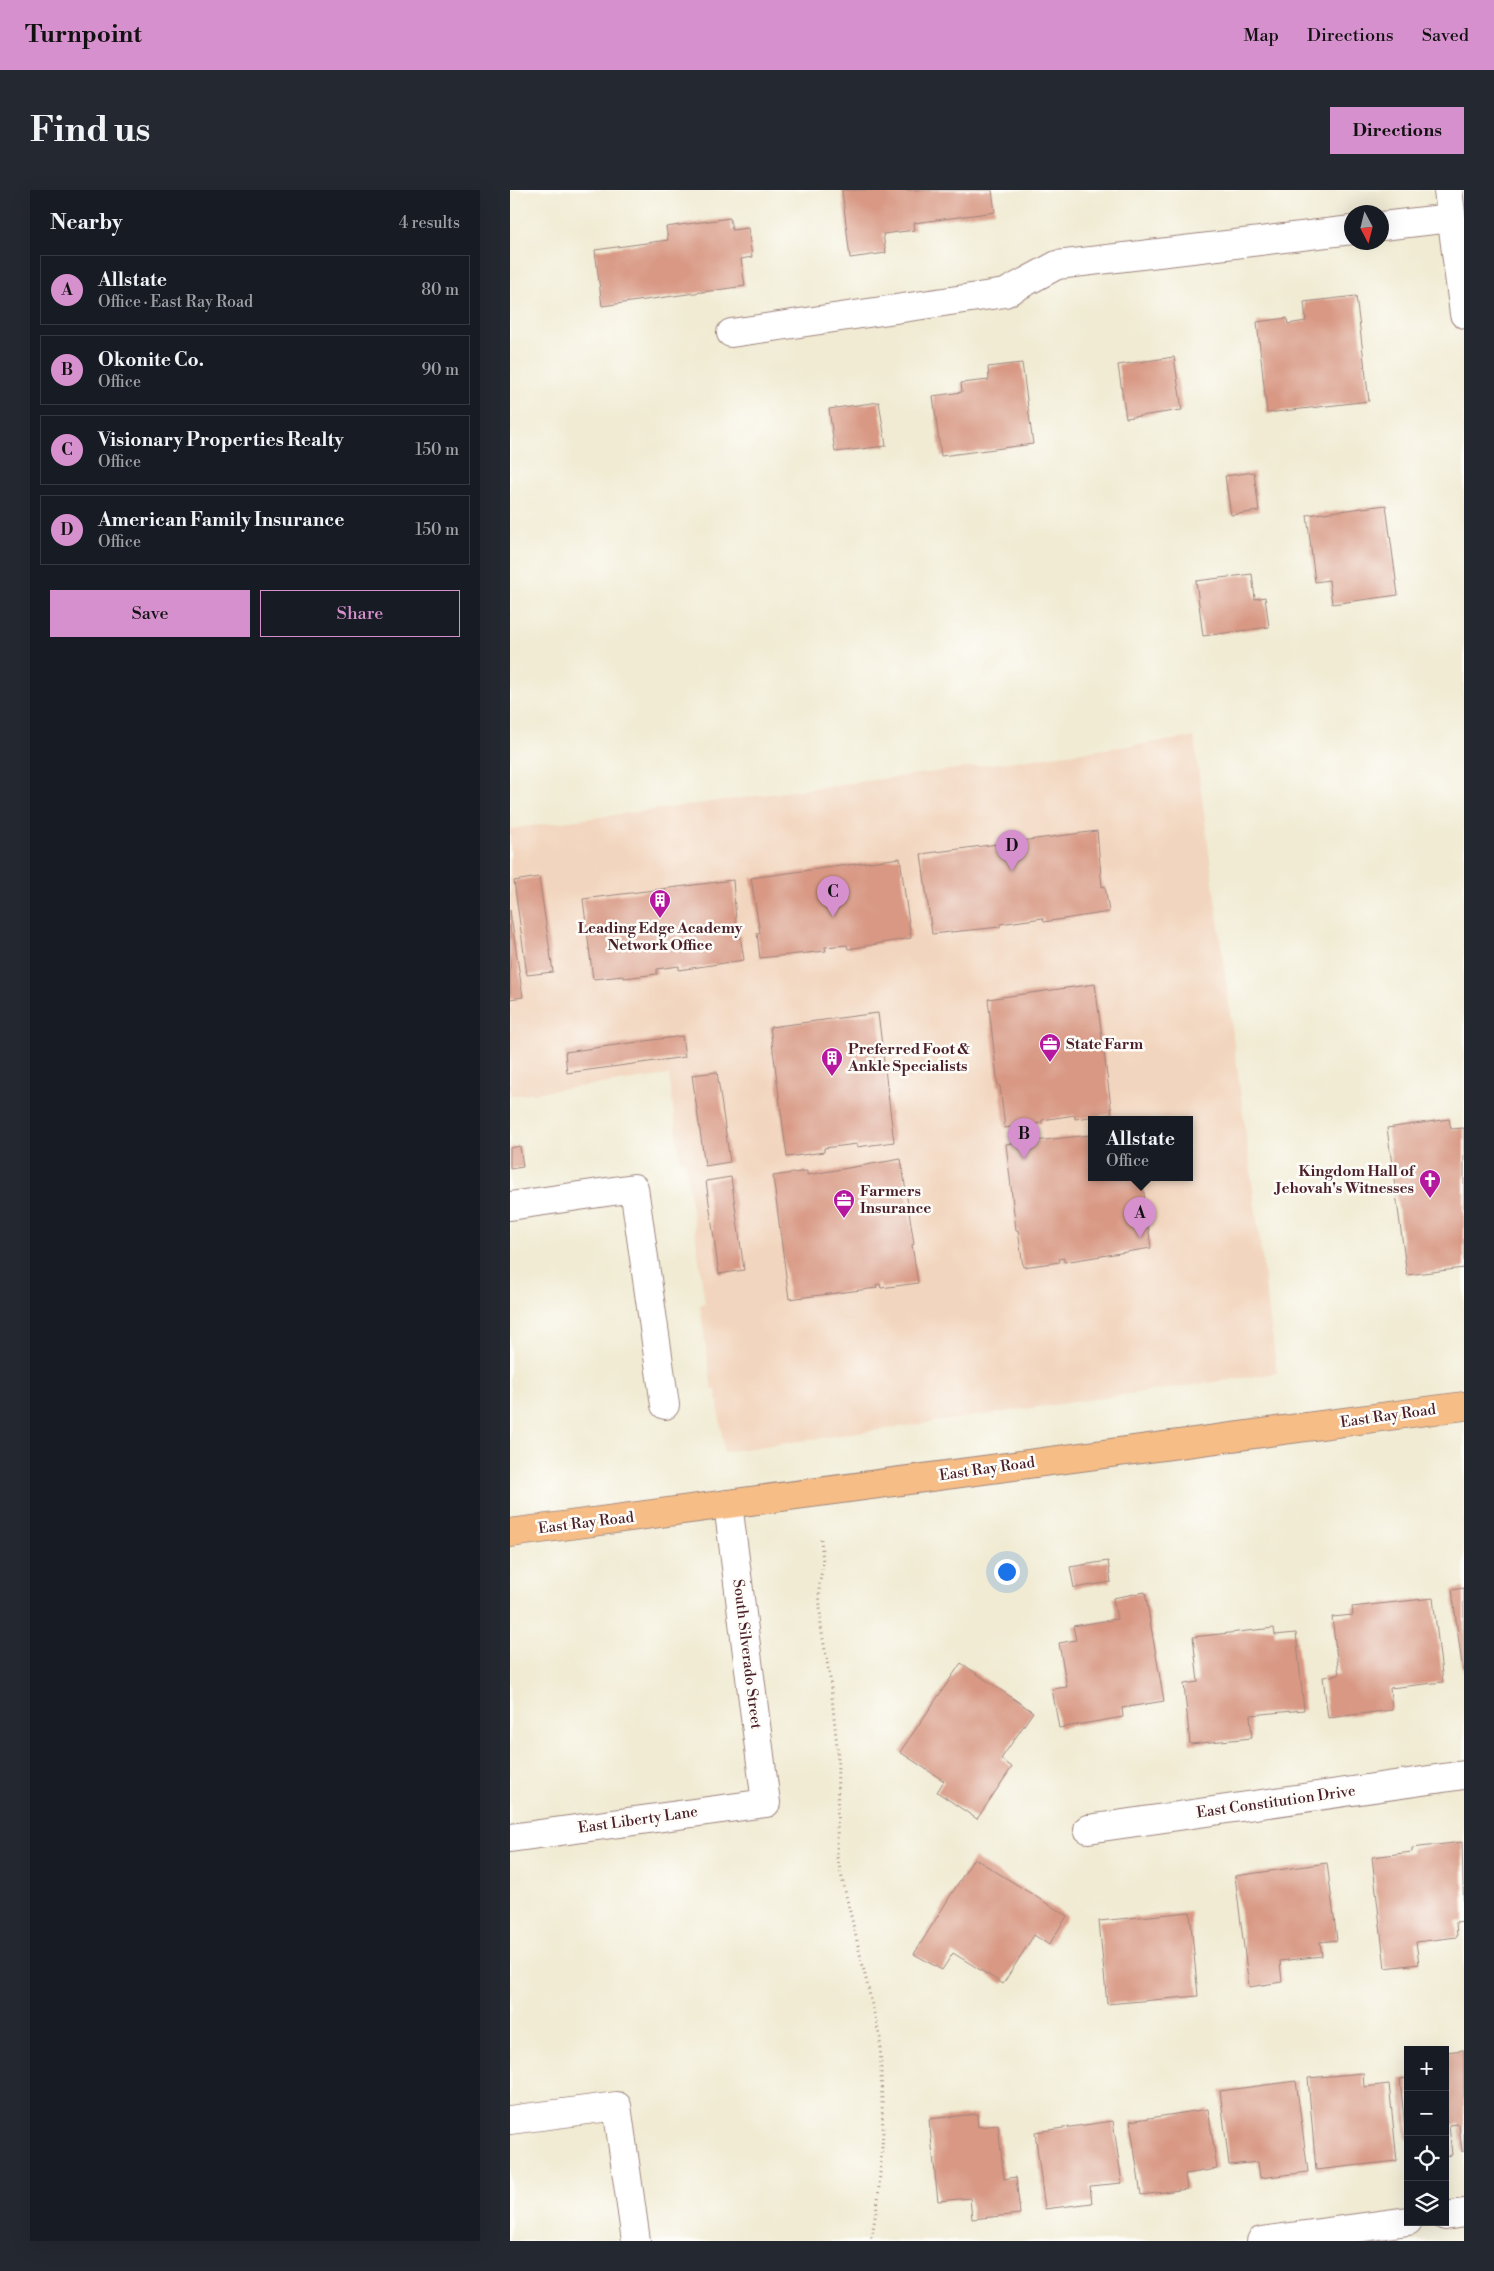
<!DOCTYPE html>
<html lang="en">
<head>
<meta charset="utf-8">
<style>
	:root { --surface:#171b24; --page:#242831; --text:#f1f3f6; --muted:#9ea1a6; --line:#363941; --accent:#d690ce }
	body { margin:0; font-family:"Libre Bodoni",serif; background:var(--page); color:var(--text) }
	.controls { position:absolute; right:15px; bottom:15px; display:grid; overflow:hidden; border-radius:0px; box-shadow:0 5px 20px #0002 }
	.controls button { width:45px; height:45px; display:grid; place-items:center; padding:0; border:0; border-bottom:1px solid var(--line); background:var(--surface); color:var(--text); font:25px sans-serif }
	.compass { position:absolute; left:834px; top:15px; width:45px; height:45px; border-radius:50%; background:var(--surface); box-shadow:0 5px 20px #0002; rotate:173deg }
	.you { position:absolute; left:496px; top:1381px; width:18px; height:18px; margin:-12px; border:4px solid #fff; border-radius:50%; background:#1a73e8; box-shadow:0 0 0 8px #1a73e833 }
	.badge { display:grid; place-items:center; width:32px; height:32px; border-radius:50%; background:var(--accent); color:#111; font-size:16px; font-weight:700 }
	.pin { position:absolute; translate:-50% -41px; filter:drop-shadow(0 1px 2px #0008) }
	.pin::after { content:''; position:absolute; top:26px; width:18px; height:15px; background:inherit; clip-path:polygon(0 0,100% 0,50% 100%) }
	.popup { position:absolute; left:578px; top:926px; width:105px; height:65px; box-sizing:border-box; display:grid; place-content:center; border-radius:0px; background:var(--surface); filter:drop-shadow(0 1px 4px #0005); font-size:16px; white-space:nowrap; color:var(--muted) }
	.popup b { font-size:19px; color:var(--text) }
	.popup::after { content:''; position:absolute; left:50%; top:100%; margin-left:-10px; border:10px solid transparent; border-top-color:var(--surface) }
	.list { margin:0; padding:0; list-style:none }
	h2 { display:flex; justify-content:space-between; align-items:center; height:65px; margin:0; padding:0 20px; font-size:21px }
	h2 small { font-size:16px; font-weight:400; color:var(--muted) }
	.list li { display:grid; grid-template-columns:32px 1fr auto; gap:15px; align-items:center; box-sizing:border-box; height:70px; margin:0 10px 10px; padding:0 10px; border:1px solid var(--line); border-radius:0px }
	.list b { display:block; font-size:19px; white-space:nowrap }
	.list p { margin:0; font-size:16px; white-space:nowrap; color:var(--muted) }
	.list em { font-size:16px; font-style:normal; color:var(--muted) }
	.actions { display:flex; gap:10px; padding:15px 20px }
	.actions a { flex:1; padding:11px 0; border:1px solid var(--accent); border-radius:0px; text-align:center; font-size:18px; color:var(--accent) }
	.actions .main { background:var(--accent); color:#111 }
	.icon { flex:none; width:28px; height:28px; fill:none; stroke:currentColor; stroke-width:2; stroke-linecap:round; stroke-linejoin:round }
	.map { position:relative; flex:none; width:954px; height:2051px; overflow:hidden; border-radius:0px }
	header { display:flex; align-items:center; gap:30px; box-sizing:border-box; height:70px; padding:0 25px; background:var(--accent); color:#111 }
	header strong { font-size:24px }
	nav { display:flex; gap:28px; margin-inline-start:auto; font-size:18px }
	.intro { display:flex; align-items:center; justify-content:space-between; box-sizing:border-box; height:120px; padding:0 30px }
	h1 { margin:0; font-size:35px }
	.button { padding:12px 22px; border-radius:0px; background:var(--accent); color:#111; font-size:18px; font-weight:700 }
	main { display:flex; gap:30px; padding:0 30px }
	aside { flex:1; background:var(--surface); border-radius:0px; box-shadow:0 5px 20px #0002 }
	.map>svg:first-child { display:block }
	.built { fill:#f2d5be; fill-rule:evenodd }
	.building { fill:#d89883 }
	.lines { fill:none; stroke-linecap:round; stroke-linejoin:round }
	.minor-casing { stroke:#9e857f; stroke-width:30 }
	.major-casing { stroke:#9e857f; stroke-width:30 }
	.path { stroke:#9e857f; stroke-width:3; stroke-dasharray:1 4; stroke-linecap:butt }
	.minor { stroke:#fff; stroke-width:28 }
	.major { stroke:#f6be86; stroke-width:28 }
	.labels { text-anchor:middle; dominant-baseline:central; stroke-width:5; stroke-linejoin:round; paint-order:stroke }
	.poi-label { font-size:15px; font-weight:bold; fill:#4a1f2b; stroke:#fdfcf7; text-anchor:start }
	.street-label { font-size:15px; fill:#4a1f2b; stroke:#fdfcf7 }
</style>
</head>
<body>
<header>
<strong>Turnpoint</strong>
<nav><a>Map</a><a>Directions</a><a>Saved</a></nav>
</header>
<div class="intro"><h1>Find us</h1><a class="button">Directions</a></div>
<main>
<aside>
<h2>Nearby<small>4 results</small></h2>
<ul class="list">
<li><span class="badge">A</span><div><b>Allstate</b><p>Office · East Ray Road</p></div><em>80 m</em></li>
<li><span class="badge">B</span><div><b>Okonite Co.</b><p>Office</p></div><em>90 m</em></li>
<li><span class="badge">C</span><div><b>Visionary Properties Realty</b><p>Office</p></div><em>150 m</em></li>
<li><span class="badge">D</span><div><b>American Family Insurance</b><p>Office</p></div><em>150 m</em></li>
</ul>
<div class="actions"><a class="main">Save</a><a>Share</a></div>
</aside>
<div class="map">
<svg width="954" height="2051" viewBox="0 0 954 2051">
	<rect width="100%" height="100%" fill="#fdfcf7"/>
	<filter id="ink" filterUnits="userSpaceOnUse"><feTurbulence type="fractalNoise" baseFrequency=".02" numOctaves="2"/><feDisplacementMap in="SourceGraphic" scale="10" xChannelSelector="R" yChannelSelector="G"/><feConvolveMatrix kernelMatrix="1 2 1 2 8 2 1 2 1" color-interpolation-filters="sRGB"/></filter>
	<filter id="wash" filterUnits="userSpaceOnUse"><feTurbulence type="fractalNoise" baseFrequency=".0096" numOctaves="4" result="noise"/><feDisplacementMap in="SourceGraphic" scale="20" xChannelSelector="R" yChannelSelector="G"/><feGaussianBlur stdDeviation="1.12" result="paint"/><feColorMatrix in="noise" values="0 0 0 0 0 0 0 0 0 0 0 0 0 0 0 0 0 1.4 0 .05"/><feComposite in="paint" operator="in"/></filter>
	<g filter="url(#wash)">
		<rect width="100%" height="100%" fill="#f1ebd3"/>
		<!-- built -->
		<path class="built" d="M684,547L767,1183L214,1262L206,1199H202L190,1115L195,1114L175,970L170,971L159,885L0,906V639ZM581,929H679V987H581Z"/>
		<g id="blocks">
			<!-- building -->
			<path class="building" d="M332,0H482L485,22L404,33L405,40L373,44L376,63L340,68Z
				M220,28L222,40L238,38L242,67L231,69L235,96L92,116L85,60L158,50L156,37Z
				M846,106L859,211L757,223L747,132L777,128L778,134L796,131L794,112Z
				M664,167L672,220L616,228L608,175Z
				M512,173L523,254L431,266L423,206L452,202L451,193L479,190L478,177Z
				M369,212L376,256L325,262L319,219Z
				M744,282L749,321L721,325L715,286Z
				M876,315L888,405L822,414L819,390L805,392L797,325Z
				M742,384L745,409L755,407L759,437L693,446L686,391Z
				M587,641L592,697L595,696L599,722L534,732L533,728L490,734V737L422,744L411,664Z
				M390,668L401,748L338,759L337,755L315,757L316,761L250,768L247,743H250L241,688Z
				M29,687L43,782L17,785L4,691Z
				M223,690L227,746L230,745L234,770L169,780V776L147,779V784L114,788V786L83,789L73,709Z
				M0,720L13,807L0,809Z
				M585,794L602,924L565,929V925L532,930V933L495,938L490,896H488L478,809Z
				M368,823L384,952L347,957V954L314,958V962L277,967L260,837Z
				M172,846L175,867L57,883L55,862Z
				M207,882L220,972L195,976L182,885Z
				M939,929L941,939L954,938V1078L897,1085L877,938Z
				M581,945V987H632L641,1058L554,1072V1068L549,1069L550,1072L513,1077L508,1040H506L496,954Z
				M10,956L13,977L0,979V958Z
				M391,969L404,1054L402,1055L408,1093L371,1098L370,1094L366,1095L367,1098L279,1109L263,986L297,981V985Z
				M221,987L234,1080L209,1084L196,991Z
				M598,1371L601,1392L564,1398L560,1377Z
				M954,1398V1481L953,1482L942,1400Z
				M635,1402L654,1511L612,1518L613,1527L549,1538L542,1499L557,1497L549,1453L566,1450L563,1436L607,1429L603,1408Z
				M923,1408L933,1492L880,1498L882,1520L818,1528L813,1487L829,1485L822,1427L843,1425L842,1417Z
				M764,1438L765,1445L786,1443L794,1520L740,1525L742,1548L680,1554L674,1494L688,1492L683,1447Z
				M451,1473L523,1522L491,1569L502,1577L467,1629L427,1602L434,1591L390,1562Z
				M952,1652L954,1731L946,1732L947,1747L906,1752L909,1774L875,1778L862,1667L902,1662V1658Z
				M464,1668L557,1726L539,1755L524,1745L493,1794L443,1763L432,1780L404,1764Z
				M817,1673L827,1750L810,1752L812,1766L770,1771L772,1792L739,1797L725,1686Z
				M680,1722L688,1806L597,1814L589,1731Z
				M954,1860V1961L952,1962L949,1934L939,1935L942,1965L935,1966V1862Z
				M853,1883L854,1897L879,1894L887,1971L806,1980L798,1888Z
				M898,1888V1949H896L890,1889Z
				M786,1891L798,1982L750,1988L748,1972L719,1975L710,1901Z
				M698,1919L707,1979L675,1984L677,1999L631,2005L620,1931Z
				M467,1924L468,1937L488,1935L494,1989L506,1987L510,2024L462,2029L460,2008L428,2011L419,1929Z
				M603,1931L612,1993L580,1996L582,2013L535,2019L525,1942Z"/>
		</g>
	</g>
	<g filter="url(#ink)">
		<use href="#blocks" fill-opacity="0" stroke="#9e857f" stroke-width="1"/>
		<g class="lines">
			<!-- minor casing -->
			<g class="minor-casing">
				<path id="minor" d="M938,0L954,124
					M872,36L941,28
					M221,143L495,103L547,75L842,40
					M0,1016L124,998L155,1215
					M578,1639L954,1585
					M0,1648L256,1613L218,1314
					M0,1930L107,1916L126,2051
					M935,2026L954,2023
					M751,2051L898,2031"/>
			</g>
			<!-- major casing -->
			<g class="major-casing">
				<path id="major" d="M0,1343L954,1216"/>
			</g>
			<!-- path -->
			<path class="path" d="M311,1349L313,1373L309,1397L311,1438L320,1488L328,1566L327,1667L370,1848L373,1944L368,2010L361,2051"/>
			<!-- minor -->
			<use href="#minor" class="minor"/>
			<!-- major -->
			<use href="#major" class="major"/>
		</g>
	</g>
	<!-- icons -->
	<defs>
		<g id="building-pin" transform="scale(1.125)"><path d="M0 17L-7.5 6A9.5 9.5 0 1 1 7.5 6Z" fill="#b5179e" stroke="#fdfcf7"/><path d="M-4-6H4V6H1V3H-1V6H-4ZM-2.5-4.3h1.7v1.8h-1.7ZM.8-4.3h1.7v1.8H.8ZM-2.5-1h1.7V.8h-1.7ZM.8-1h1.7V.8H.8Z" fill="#fff"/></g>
		<g id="office-pin" transform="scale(1.125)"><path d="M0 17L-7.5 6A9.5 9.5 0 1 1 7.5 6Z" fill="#b5179e" stroke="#fdfcf7"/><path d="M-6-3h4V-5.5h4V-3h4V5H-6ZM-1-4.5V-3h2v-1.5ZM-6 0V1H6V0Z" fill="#fff"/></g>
		<g id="church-pin" transform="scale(1.125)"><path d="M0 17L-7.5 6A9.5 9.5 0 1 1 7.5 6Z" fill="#b5179e" stroke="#fdfcf7"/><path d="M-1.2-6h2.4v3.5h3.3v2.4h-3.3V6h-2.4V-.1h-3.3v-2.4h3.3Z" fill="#fff"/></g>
	</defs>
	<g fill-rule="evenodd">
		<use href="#building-pin" x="150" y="710"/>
		<use href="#office-pin" x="540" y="854"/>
		<use href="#building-pin" x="322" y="868"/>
		<use href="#church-pin" x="920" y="990"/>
		<use href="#office-pin" x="334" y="1010"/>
	</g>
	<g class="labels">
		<!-- poi labels -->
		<g class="poi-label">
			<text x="150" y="738" text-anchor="middle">Leading Edge Academy<tspan x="150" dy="17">Network Office</tspan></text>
			<text x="556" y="854">State Farm</text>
			<text x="338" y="859">Preferred Foot &amp;<tspan x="338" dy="17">Ankle Specialists</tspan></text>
			<text x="904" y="981" text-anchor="end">Kingdom Hall of<tspan x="904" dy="17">Jehovah's Witnesses</tspan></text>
			<text x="350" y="1001">Farmers<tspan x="350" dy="17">Insurance</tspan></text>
		</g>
		<!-- street labels -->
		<g class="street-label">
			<text transform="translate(878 1226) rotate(-8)">East Ray Road</text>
			<text transform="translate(477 1279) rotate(-8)">East Ray Road</text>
			<text transform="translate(76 1333) rotate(-7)">East Ray Road</text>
			<text transform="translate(237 1464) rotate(83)">South Silverado Street</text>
			<text transform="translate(766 1612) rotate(-8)">East Constitution Drive</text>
			<text transform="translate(128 1630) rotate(-8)">East Liberty Lane</text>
		</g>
	</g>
</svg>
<div class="controls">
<button>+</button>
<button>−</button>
<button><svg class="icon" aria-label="locate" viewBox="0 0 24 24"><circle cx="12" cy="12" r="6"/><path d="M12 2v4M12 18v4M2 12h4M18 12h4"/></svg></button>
<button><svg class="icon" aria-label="layers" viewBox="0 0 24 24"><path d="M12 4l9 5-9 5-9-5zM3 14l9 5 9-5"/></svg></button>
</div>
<svg class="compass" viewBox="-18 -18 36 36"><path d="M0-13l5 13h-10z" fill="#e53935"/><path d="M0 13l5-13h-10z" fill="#9ea1a6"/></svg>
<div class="you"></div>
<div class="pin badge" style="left:630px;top:1048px">A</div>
<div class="popup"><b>Allstate</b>Office</div>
<div class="pin badge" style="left:514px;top:969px">B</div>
<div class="pin badge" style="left:323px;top:727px">C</div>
<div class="pin badge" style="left:502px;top:681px">D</div>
</div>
</main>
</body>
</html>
